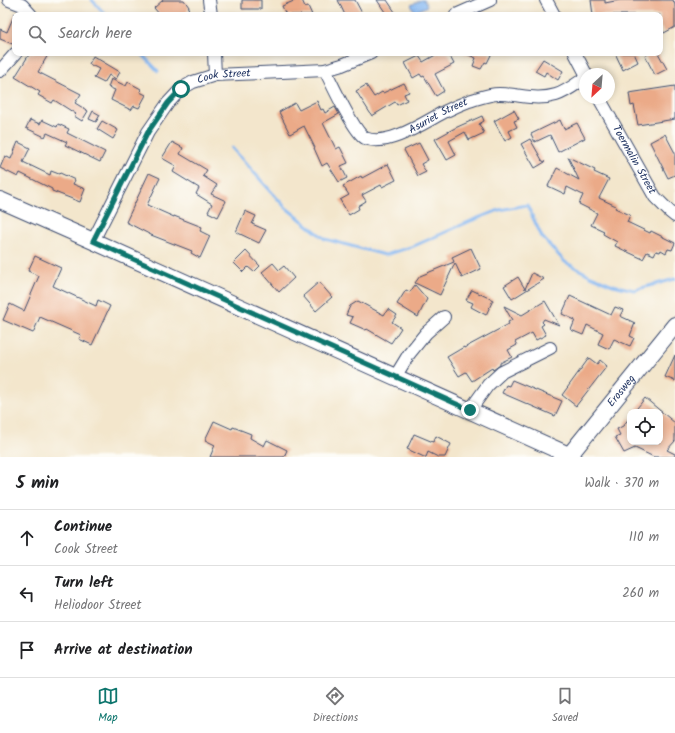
<!DOCTYPE html>
<html lang="en">
<head>
<meta charset="utf-8">
<style>
	:root { --surface:#fff; --page:#f6f6f6; --text:#202124; --muted:#757577; --line:#e0e0e0; --accent:#0f766e }
	body { margin:0; font-family:Kalam,sans-serif; background:var(--page); color:var(--text) }
	.controls { position:absolute; right:12px; bottom:12px; display:grid; overflow:hidden; border-radius:8px; box-shadow:0 2px 6px #0003 }
	.controls button { width:36px; height:36px; display:grid; place-items:center; padding:0; border:0; border-bottom:1px solid var(--line); background:var(--surface); color:var(--text); font:20px sans-serif }
	.compass { position:absolute; left:579px; top:68px; width:36px; height:36px; border-radius:50%; background:var(--surface); box-shadow:0 2px 6px #0003; rotate:206deg }
	.stop { position:absolute; width:12px; height:12px; margin:-9px; border:3px solid #0f766e; border-radius:50%; background:#fff }
	.stop.end { background:#0f766e; border-color:#fff; box-shadow:0 1px 4px #0008 }
	.list { margin:0; padding:0; list-style:none }
	h2 { display:flex; justify-content:space-between; align-items:center; height:52px; margin:0; padding:0 16px; font-size:17px }
	h2 small { font-size:13px; font-weight:400; color:var(--muted) }
	.list li { display:grid; grid-template-columns:26px 1fr auto; gap:12px; align-items:center; box-sizing:border-box; height:56px; padding:0 16px; border-top:1px solid var(--line) }
	.list b { display:block; font-size:15px; white-space:nowrap }
	.list p { margin:0; font-size:13px; white-space:nowrap; color:var(--muted) }
	.list em { font-size:13px; font-style:normal; color:var(--muted) }
	.icon { flex:none; width:22px; height:22px; fill:none; stroke:currentColor; stroke-width:2; stroke-linecap:round; stroke-linejoin:round }
	.map { position:relative; flex:none; width:675px; height:457px; overflow:hidden }
	.search { position:absolute; background:var(--surface); box-shadow:0 2px 6px #0003; left:12px; right:12px; top:12px; height:44px; display:flex; align-items:center; gap:10px; box-sizing:border-box; padding:0 14px; border-radius:8px; color:var(--muted); font-size:15px }
	.sheet { height:220px; background:var(--surface) }
	nav { display:flex; justify-content:space-around; align-items:center; box-sizing:border-box; height:56px; border-top:1px solid var(--line); background:var(--surface); font-size:11px; color:var(--muted) }
	nav a { display:grid; justify-items:center; gap:2px }
	nav .on { color:var(--accent) }
	.map>svg:first-child { display:block }
	.water { fill:#86b8f2; stroke:#5074a8 }
	.lines { fill:none; stroke-linecap:round; stroke-linejoin:round }
	.stream { stroke:#86b8f2; stroke-width:3 }
	.building { fill:#ebaa88 }
	.minor-casing { stroke:#3b4a6e; stroke-width:14 }
	.tertiary-casing { stroke:#3b4a6e; stroke-width:18 }
	.minor { stroke:#fff; stroke-width:12 }
	.tertiary { stroke:#fff; stroke-width:16 }
	.route { stroke:#0f766e; stroke-width:5 }
	.labels { text-anchor:middle; dominant-baseline:central; stroke-width:3; stroke-linejoin:round; paint-order:stroke }
	.street-label { font-size:11px; fill:#1b2f5e; stroke:#fdfcf7 }
</style>
</head>
<body>
<div class="map">
<svg width="675" height="457" viewBox="0 0 675 457">
	<rect width="100%" height="100%" fill="#fdfcf7"/>
	<filter id="ink" filterUnits="userSpaceOnUse"><feTurbulence type="fractalNoise" baseFrequency=".025" numOctaves="2"/><feDisplacementMap in="SourceGraphic" scale="8" xChannelSelector="R" yChannelSelector="G"/><feConvolveMatrix kernelMatrix="1 2 1 2 8 2 1 2 1" color-interpolation-filters="sRGB"/></filter>
	<filter id="wash" filterUnits="userSpaceOnUse"><feTurbulence type="fractalNoise" baseFrequency=".012" numOctaves="4" result="noise"/><feDisplacementMap in="SourceGraphic" scale="16" xChannelSelector="R" yChannelSelector="G"/><feGaussianBlur stdDeviation="0.9" result="paint"/><feColorMatrix in="noise" values="0 0 0 0 0 0 0 0 0 0 0 0 0 0 0 0 0 1.4 0 .05"/><feComposite in="paint" operator="in"/></filter>
	<g filter="url(#wash)">
		<rect width="100%" height="100%" fill="#f3e6cc"/>
		<!-- water -->
		<path class="water" d="M421,0H424L427,6L415,12L411,5Z"/>
		<g class="lines">
			<!-- stream -->
			<path class="stream" d="M92,0L106,15
				M141,53L158,71
				M232,148L285,207L325,239L385,255L414,246L473,220L499,210L527,205L542,237L565,262L591,276L613,285L634,290L675,279"/>
		</g>
		<g id="blocks">
			<!-- building -->
			<path class="building" d="M163,0H184L189,7L186,15H160L154,8Z
				M242,0H261V9H242Z
				M296,0H302L305,7L308,6L312,15H286L282,6Z
				M338,0H355L363,15H345Z
				M377,0H387L397,15H387Z
				M591,0H605V3L620,0H673L675,5V27L664,33L660,26V15H593Z
				M15,13V45L0,39V29L7,32Z
				M30,53H49L38,72L81,94L75,103L88,111L82,121L74,116L76,114L54,100L52,103L38,95L40,92L15,77Z
				M439,53H448L454,64L435,74L444,91L436,96L424,76L422,77L420,74L413,78L405,63L419,56L423,62Z
				M464,53H489L491,55L487,63L485,62L481,69L473,66L476,58Z
				M615,53H634L638,62L623,70Z
				M649,53H658L667,69L655,75L645,56Z
				M93,56L120,72L116,79L109,75L104,83L94,78L99,69L89,64Z
				M543,59L563,71L558,80L546,72L544,76L535,71Z
				M111,79L126,86L128,82L141,89L140,92L146,95L139,108L134,106L131,110L111,100L115,90L108,87Z
				M404,83L409,92L404,94L407,100L397,105L395,102L372,116L356,91L366,85L374,97L382,92L383,93Z
				M675,86V119L638,125L634,105L631,106L629,93Z
				M317,101L321,110L323,109L325,113L335,107L339,114L323,123L336,149L340,147L348,163L341,166L347,178L339,182L327,163L322,166L314,148H315L304,126L290,134L279,112L295,103L299,110Z
				M514,110L519,119L514,121L517,127L509,131L512,137L505,141L494,121Z
				M93,111L100,115L96,122L89,119Z
				M482,116L484,121L479,124L484,133L469,140L465,132L449,141L456,155L447,160L435,139L455,128Z
				M30,120L40,124L42,120L57,127L58,124L69,129L67,133L105,152L100,162L65,145L67,142L47,133L45,137L26,128Z
				M560,120L564,129L577,123L585,138L558,152L550,135L535,142L531,134Z
				M102,121L118,130L113,139L97,129Z
				M665,134L675,153V175L668,178L650,142Z
				M530,139L542,160H541L545,162L535,168L521,144Z
				M18,142L30,148L23,162L50,175L51,171L59,174L60,173L75,180L73,184L85,189L80,202L52,191V189L20,173L18,177L0,168L5,156L11,159Z
				M172,142L183,148L180,154L207,170L203,176L217,185L211,194L226,201L218,217L208,212L212,204L196,194L199,188L173,172L176,166L162,158Z
				M419,143L428,160L421,164L426,172L418,176L404,150Z
				M568,157L595,170L594,172L609,179L599,198L616,206L615,208L630,215L627,222L650,233L651,231L675,243L672,250L668,249L666,253L661,250L660,252L656,251L654,255L647,252L643,259L615,246L617,242L603,234L604,231L591,225L597,213L579,204L583,195L567,187L565,194L548,186L557,168L579,180Z
				M388,164L396,180L382,187L381,185L362,195L366,201L358,206L359,209L349,215L340,200L349,195L343,186L361,176L362,178Z
				M149,173L160,178L147,205L174,217V216L202,227L200,231L210,236L200,258L191,253L192,251L151,235L126,222Z
				M245,211L256,216L252,224L266,230L259,243L236,232Z
				M471,248L481,269L462,278L455,263L440,295L415,283L420,276L454,262L452,257Z
				M246,251L260,266L254,272L248,267L243,272L234,263Z
				M35,256L61,268L53,286L96,306L98,300L110,306L92,345L79,339L81,335L40,317L33,333L3,320L10,304L24,311L39,276L28,271Z
				M273,263L279,270L284,266L294,278L279,292L262,272Z
				M532,273L544,279L512,299L504,286L518,277L525,289Z
				M319,282L332,297L316,311L303,296Z
				M415,285L427,299L418,317L397,304L406,290L410,292Z
				M472,290L493,300L486,315L471,307L473,303L466,300Z
				M570,296L611,315L615,307L623,310L620,316L635,323L630,336L634,338L630,346L614,339L609,349L598,344L603,333L587,325L583,335L571,330L575,320L562,314Z
				M358,301L384,315L388,309L397,315L392,322L401,328L391,343L367,329L366,330L350,323L353,317L346,315L350,306Z
				M545,301L559,325L544,319L542,322L544,324L541,326L546,335L536,340L532,333L515,342L517,345L508,350L512,357L500,363V365L493,370L492,368L472,381L466,372L459,376L447,357L464,347V348L509,324L508,322L512,320L504,306L522,315Z
				M675,355V381L665,377Z
				M589,358L597,364L600,360L607,366L576,406L562,395Z
				M512,380L562,401L555,416L502,393L506,385L509,386Z
				M645,398L675,423V441L667,450L675,454V457H654L635,448L624,453L615,437L620,435L617,429L623,426L630,417V442H660V412H634Z
				M214,421L232,429L233,427L251,434L250,438L264,446L267,440L287,450L284,457H210L215,445L205,440Z
				M414,434L433,442L436,436L451,444L445,457H438L428,452L426,457H424L407,449Z"/>
		</g>
	</g>
	<g filter="url(#ink)">
		<use href="#blocks" fill-opacity="0" stroke="#3b4a6e" stroke-width="1"/>
		<g class="lines">
			<!-- minor casing -->
			<g class="minor-casing">
				<g id="minor">
					<path d="M9,0L22,5L31,15"/>
					<path d="M209,0L211,15"/>
					<path d="M546,0L554,15"/>
					<path d="M456,15L490,0"/>
					<path d="M214,53L215,75"/>
					<path d="M575,53L586,74"/>
					<path id="s1" d="M325,70C332,84 354,132 365,138C387,148 425,122 444,112C452,108 461,104 469,101C479,98 489,94 499,94C519,94 536,101 556,95C566,92 576,84 585,78"/>
					<path d="M0,71L16,53"/>
					<path id="s2" d="M599,98L655,197L670,212L675,216"/>
					<path id="s3" d="M93,241L148,132L168,103L181,89L193,82L215,75L325,70L342,65L371,53"/>
					<path d="M395,377L409,354L426,333L444,317"/>
					<path d="M470,410L488,385L502,372L550,348"/>
				</g>
			</g>
			<!-- tertiary casing -->
			<g class="tertiary-casing">
				<g id="tertiary">
					<path d="M0,200L93,241L573,457"/>
					<path id="s4" d="M568,457L675,325"/>
				</g>
			</g>
			<!-- minor -->
			<use href="#minor" class="minor"/>
			<!-- tertiary -->
			<use href="#tertiary" class="tertiary"/>
		</g>
	</g>
	<g class="lines" filter="url(#ink)">
		<!-- route -->
		<path class="route" d="M181,89L168,103L148,132L93,241L470,410"/>
	</g>
	<g class="labels">
		<!-- street labels -->
		<g class="street-label">
			<text stroke="none"><textPath href="#s3" startOffset="222">Cook Street</textPath></text>
			<text stroke="none"><textPath href="#s1" startOffset="158">Asuriet Street</textPath></text>
			<text stroke="none"><textPath href="#s2" startOffset="71">Toermalin Street</textPath></text>
			<text stroke="none"><textPath href="#s4" startOffset="85">Erosweg</textPath></text>
		</g>
	</g>
</svg>
<div class="controls">
<button><svg class="icon" aria-label="locate" viewBox="0 0 24 24"><circle cx="12" cy="12" r="6"/><path d="M12 2v4M12 18v4M2 12h4M18 12h4"/></svg></button>
</div>
<svg class="compass" viewBox="-18 -18 36 36"><path d="M0-13l5 13h-10z" fill="#e53935"/><path d="M0 13l5-13h-10z" fill="#757577"/></svg>
<div class="stop" style="left:181px;top:89px"></div>
<div class="stop end" style="left:470px;top:410px"></div>
<div class="search"><svg class="icon" aria-label="search" viewBox="0 0 24 24"><circle cx="10" cy="10" r="6"/><path d="M15 15l6 6"/></svg>Search here</div>
</div>
<section class="sheet">
<h2>5 min<small>Walk · 370 m</small></h2>
<ul class="list">
<li><svg class="icon" aria-label="ahead" viewBox="0 0 24 24"><path d="M12 20V5M6 11l6-6 6 6"/></svg><div><b>Continue</b><p>Cook Street</p></div><em>110 m</em></li>
<li><svg class="icon" aria-label="left" viewBox="0 0 24 24"><path d="M17 20v-9H6M10 6l-5 5 5 5"/></svg><div><b>Turn left</b><p>Heliodoor Street</p></div><em>260 m</em></li>
<li><svg class="icon" aria-label="arrive" viewBox="0 0 24 24"><path d="M6 21V4h12l-3 4 3 4H6"/></svg><div><b>Arrive at destination</b></div></li>
</ul>
</section>
<nav>
<a class="on"><svg class="icon" aria-label="map" viewBox="0 0 24 24"><path d="M3 6l6-2 6 2 6-2v14l-6 2-6-2-6 2zM9 4v14M15 6v14"/></svg>Map</a>
<a><svg class="icon" aria-label="directions" viewBox="0 0 24 24"><path d="M12 3l9 9-9 9-9-9zM9 14v-3h6M13 9l2 2-2 2"/></svg>Directions</a>
<a><svg class="icon" aria-label="saved" viewBox="0 0 24 24"><path d="M7 4h10v16l-5-4-5 4z"/></svg>Saved</a>
</nav>
</body>
</html>
